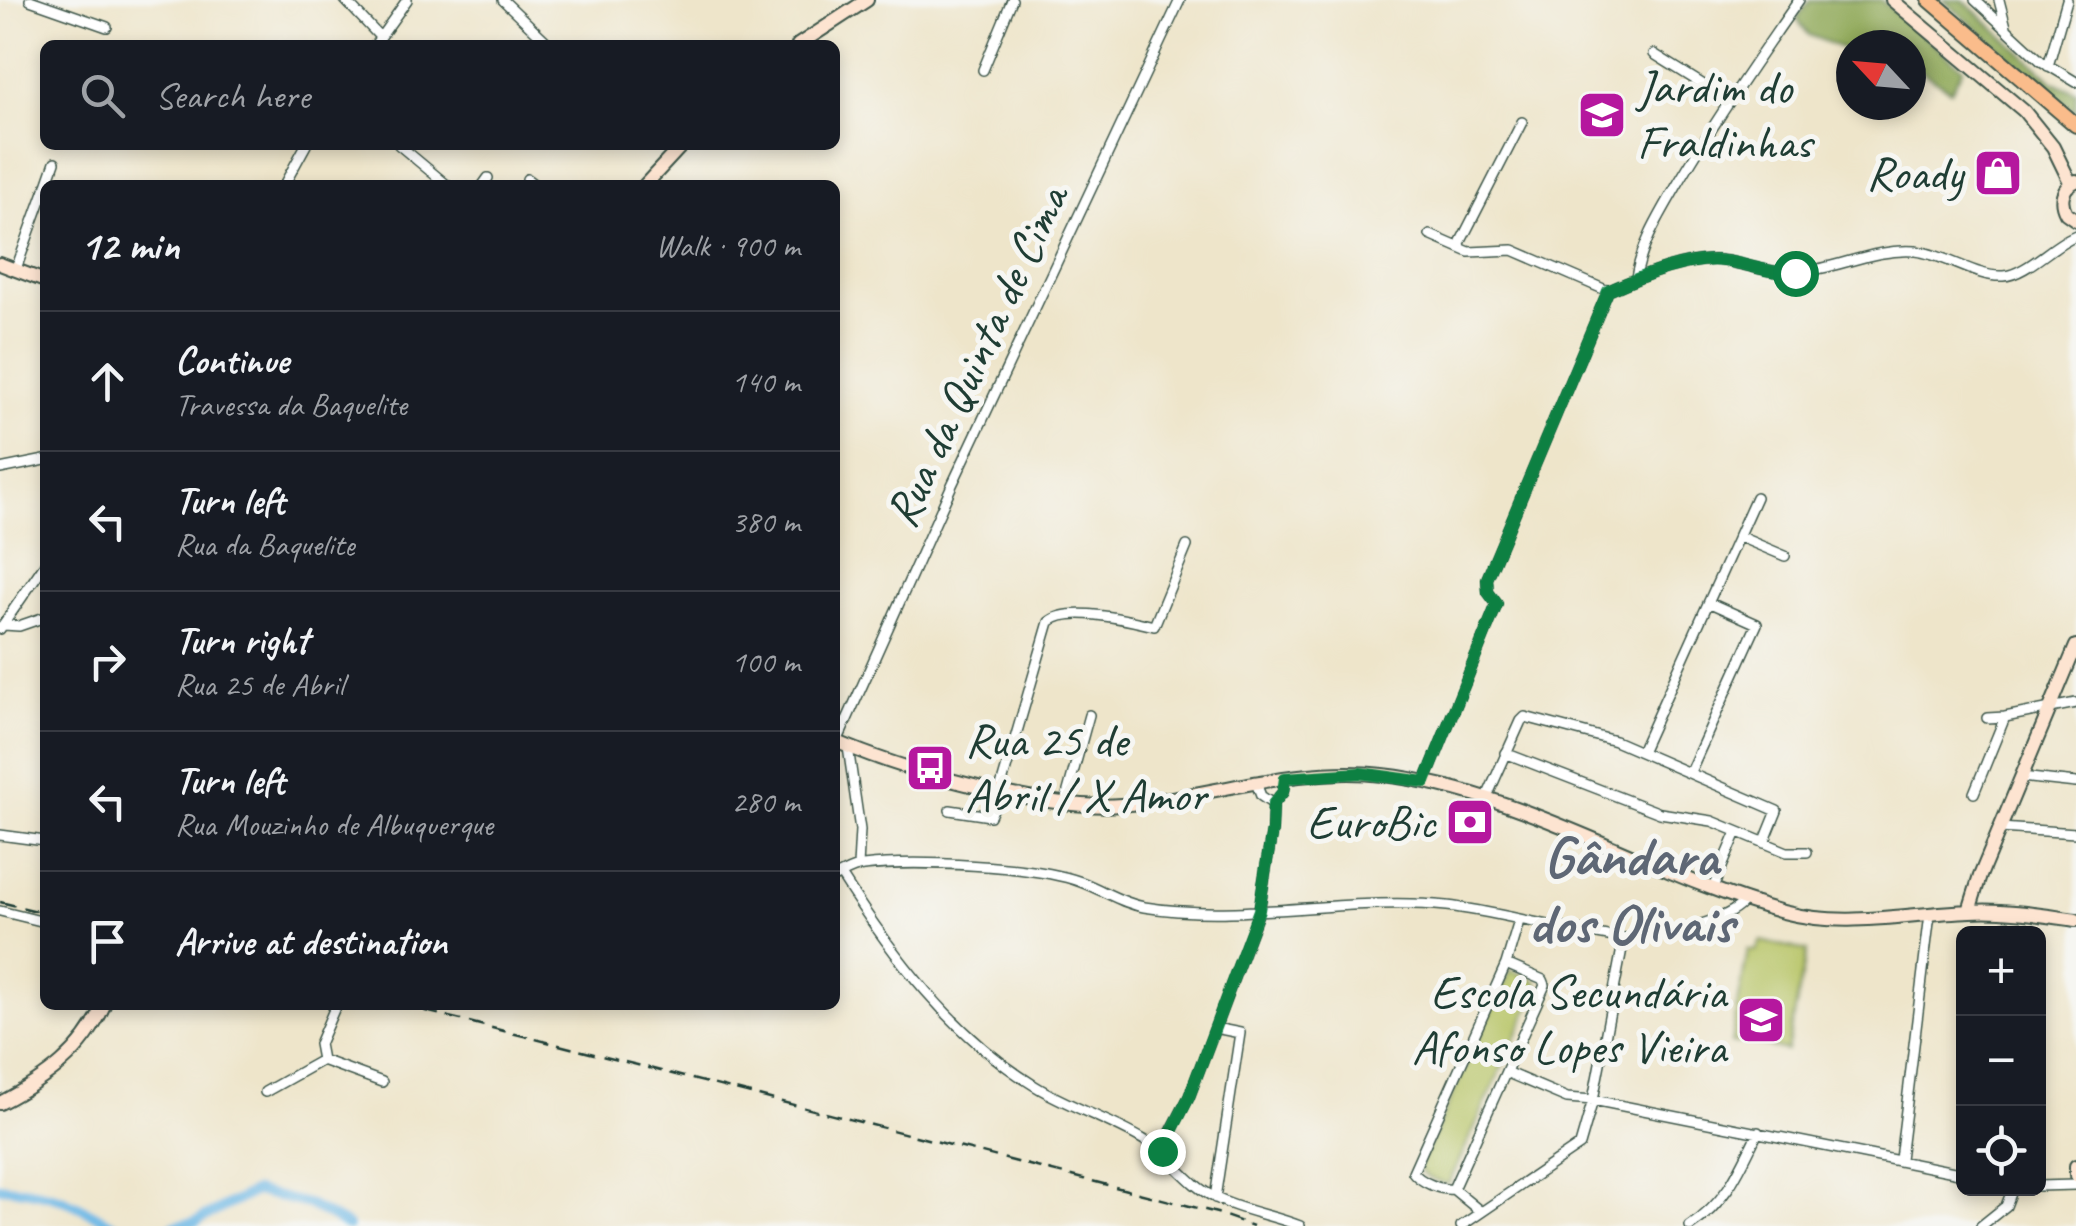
<!DOCTYPE html>
<html lang="en">
<head>
<meta charset="utf-8">
<style>
	:root { --surface:#171b24; --page:#242831; --text:#f1f3f6; --muted:#9ea1a6; --line:#363941 }
	body { margin:0; font-family:Caveat,sans-serif; background:var(--page); color:var(--text) }
	.controls { position:absolute; right:30px; bottom:30px; display:grid; overflow:hidden; border-radius:15px; box-shadow:0 5px 15px #0003 }
	.controls button { width:90px; height:90px; display:grid; place-items:center; padding:0; border:0; border-bottom:2px solid var(--line); background:var(--surface); color:var(--text); font:50px sans-serif }
	.compass { position:absolute; left:1836px; top:30px; width:90px; height:90px; border-radius:50%; background:var(--surface); box-shadow:0 5px 15px #0003; rotate:296deg }
	.stop { position:absolute; width:30px; height:30px; margin:-22px; border:8px solid #0b8043; border-radius:50%; background:#fff }
	.stop.end { background:#0b8043; border-color:#fff; box-shadow:0 2px 10px #0008 }
	.list { margin:0; padding:0; list-style:none }
	h2 { display:flex; justify-content:space-between; align-items:center; height:130px; margin:0; padding:0 40px; font-size:42px }
	h2 small { font-size:32px; font-weight:400; color:var(--muted) }
	.list li { display:grid; grid-template-columns:65px 1fr auto; gap:30px; align-items:center; box-sizing:border-box; height:140px; padding:0 40px; border-top:2px solid var(--line) }
	.list b { display:block; font-size:38px; white-space:nowrap }
	.list p { margin:0; font-size:32px; white-space:nowrap; color:var(--muted) }
	.list em { font-size:32px; font-style:normal; color:var(--muted) }
	.icon { flex:none; width:55px; height:55px; fill:none; stroke:currentColor; stroke-width:2; stroke-linecap:round; stroke-linejoin:round }
	.map { position:relative; flex:none; width:2076px; height:1226px; overflow:hidden }
	.search { position:absolute; background:var(--surface); box-shadow:0 5px 15px #0003; left:40px; top:40px; width:800px; height:110px; display:flex; align-items:center; gap:25px; box-sizing:border-box; padding:0 35px; border-radius:15px; color:var(--muted); font-size:38px }
	.panel { position:absolute; background:var(--surface); box-shadow:0 5px 15px #0003; left:40px; top:180px; width:800px; height:830px; border-radius:15px }
	.map>svg:first-child { display:block }
	.green { fill:#b8c567; stroke:#6c814e; stroke-width:2.5 }
	.forest { fill:#92aa5c; stroke:#587448; stroke-width:2.5 }
	.lines { fill:none; stroke-linecap:round; stroke-linejoin:round }
	.canal { stroke:#6cb7e5; stroke-width:10 }
	.street-casing { stroke:#3e564a; stroke-width:12 }
	.secondary-casing { stroke:#3e564a; stroke-width:16 }
	.primary-casing { stroke:#3e564a; stroke-width:18 }
	.street { stroke:#fff; stroke-width:9 }
	.secondary { stroke:#fde4d1; stroke-width:12 }
	.primary { stroke:#fabc8b; stroke-width:14 }
	.rail { stroke:#1f3d34; stroke-width:2.5; stroke-dasharray:15 8; stroke-linecap:butt }
	.route { stroke:#0b8043; stroke-width:12 }
	.labels { text-anchor:middle; dominant-baseline:central; stroke-width:10; stroke-linejoin:round; paint-order:stroke }
	.poi-label { font-size:48px; fill:#1f3d34; stroke:#f6f6f2; text-anchor:end }
	.street-label { font-size:48px; fill:#1f3d34; stroke:#f6f6f2 }
	.district-label { font-size:58px; font-weight:bold; fill:#5e6775; stroke:#f6f6f2 }
</style>
</head>
<body>
<div class="map">
<svg width="2076" height="1226" viewBox="0 0 2076 1226">
	<rect width="100%" height="100%" fill="#f6f6f2"/>
	<filter id="ink" filterUnits="userSpaceOnUse"><feTurbulence type="fractalNoise" baseFrequency=".01" numOctaves="2"/><feDisplacementMap in="SourceGraphic" scale="20" xChannelSelector="R" yChannelSelector="G"/><feConvolveMatrix kernelMatrix="1 2 1 2 8 2 1 2 1" color-interpolation-filters="sRGB"/></filter>
	<filter id="wash" filterUnits="userSpaceOnUse"><feTurbulence type="fractalNoise" baseFrequency=".0048" numOctaves="4" result="noise"/><feDisplacementMap in="SourceGraphic" scale="40" xChannelSelector="R" yChannelSelector="G"/><feGaussianBlur stdDeviation="2.25" result="paint"/><feColorMatrix in="noise" values="0 0 0 0 0 0 0 0 0 0 0 0 0 0 0 0 0 1.4 0 .05"/><feComposite in="paint" operator="in"/></filter>
	<g filter="url(#wash)">
		<rect width="100%" height="100%" fill="#eee5ca"/>
		<!-- green -->
		<path class="green" d="M1761,941L1807,951L1787,1051L1739,1040L1737,1044L1731,1043L1748,950L1756,951Z
			M1511,970L1536,981L1539,987L1449,1183C1440,1185 1422,1176 1419,1167Z"/>
		<!-- forest -->
		<path class="forest" d="M1810,0H1881L1963,68L1951,90L1911,64V45H1851V52L1809,35L1797,19Z
			M1943,0H1963L2054,82L2076,92V113Z"/>
		<g class="lines">
			<!-- canal -->
			<path class="canal" d="M0,1187C54,1193 68,1199 115,1226
				M173,1226L195,1222L255,1191L307,1204L348,1226"/>
		</g>
	</g>
	<g filter="url(#ink)">
		<g class="lines">
			<!-- street casing -->
			<g class="street-casing">
				<path id="street" d="M30,0L107,27
					M345,0L380,37
					M503,0L550,45
					M1975,0L2041,61L2076,82
					M1999,0L2006,27
					M375,45L407,0
					M1654,54L1728,100
					M2048,66L2067,0
					M983,70L1012,0
					M399,145L447,185
					M527,179L535,185
					M47,185L55,162
					M284,185L306,145
					M483,185L488,178
					M1430,235L1469,252L1513,250L1608,291C1639,277 1692,255 1726,261C1753,266 1775,275 1802,272C1841,267 1876,248 1915,251C1945,254 1977,278 2003,276C2026,275 2053,244 2076,235
					M1458,247L1522,122
					M16,269L45,189
					M1636,278C1641,245 1660,215 1676,187C1714,122 1756,61 1799,0
					M0,469L45,460
					M1740,537L1785,556
					M4,625L19,626L45,617
					M0,629L45,564
					M1987,718L2005,717
					M837,742L952,485L1180,0
					M848,747L860,830L858,866
					M1641,752L1756,497
					M1505,753L1660,813L1712,821L1787,852H1807
					M1690,772L1757,624L1710,603
					M2021,777L2076,783
					M1425,782L1497,604L1488,592L1487,579L1608,291
					M1256,783L1261,796L1273,804
					M1000,790L1049,622C1068,605 1130,620 1154,626L1187,546
					M1974,793L2005,717L2076,703
					M1486,799L1521,721L1525,717L1615,741L1777,811L1764,843
					M1065,802L1089,715
					M950,810L990,816L996,803L1018,799L1020,794
					M2000,828L2076,833
					M0,835L45,841
					M841,875C892,955 952,1035 1035,1086C1069,1107 1109,1119 1144,1140C1170,1155 1187,1184 1214,1197C1241,1211 1273,1215 1300,1226
					M835,877C844,873 853,867 863,866C913,860 1035,865 1081,882C1103,890 1121,903 1144,907C1241,923 1348,896 1447,906C1491,911 1536,924 1581,931C1595,933 1611,938 1626,938C1651,938 1734,922 1745,899
					M1713,888L1737,832
					M0,911L45,922
					M1506,964L1543,980L1545,985L1453,1189C1441,1191 1419,1181 1413,1172L1506,964L1519,921
					M1215,1028L1240,1033L1215,1198
					M322,1060L319,1044L336,1005
					M1508,1073L1567,1098L1593,1100L1964,1174
					M265,1092L322,1060L382,1082
					M1161,1151L1189,1097L1259,911L1272,830L1273,804L1283,792L1285,778
					M1900,1159L1930,914
					M2038,1186L2076,1185
					M1453,1189L1481,1212
					M1461,1226L1580,1145L1593,1100L1624,938
					M1690,1226C1726,1203 1740,1169 1758,1132
					M1981,1226L2006,1206L2013,1188"/>
			</g>
			<!-- secondary casing -->
			<g class="secondary-casing">
				<path id="secondary" d="M1892,0L2024,111L2053,147L2071,184
					M798,45L867,0
					M2076,181C2062,187 2059,200 2066,213L2076,220
					M645,185L682,145
					M0,264L45,281
					M835,741C905,771 1046,811 1121,805C1209,797 1294,765 1383,775C1524,791 1648,875 1783,912C1847,929 1907,913 1971,911C2006,909 2041,915 2076,920
					M1969,911L1980,876L2076,646
					M0,1103C46,1079 83,1053 104,1005
					M2076,1166V1176"/>
			</g>
			<!-- primary casing -->
			<g class="primary-casing">
				<path id="primary" d="M1930,0L2076,125"/>
			</g>
			<!-- street -->
			<use href="#street" class="street"/>
			<!-- secondary -->
			<use href="#secondary" class="secondary"/>
			<!-- primary -->
			<use href="#primary" class="primary"/>
			<!-- rail -->
			<path class="rail" d="M0,902L45,913
				M402,1005L1217,1213L1253,1226"/>
		</g>
	</g>
	<g class="lines" filter="url(#ink)">
		<!-- route -->
		<path class="route" d="M1162,1151L1189,1097L1259,910L1272,830L1273,804L1283,792L1285,778L1360,773L1425,782L1497,604L1488,592L1487,579L1608,291C1639,277 1690,256 1724,261C1749,264 1770,274 1795,273"/>
	</g>
	<!-- icons -->
	<defs>
		<g id="school-square" transform="scale(2.5)"><rect x="-9" y="-9" width="18" height="18" rx="4" fill="#b5179e" stroke="#f6f6f2"/><path d="M0-5L7-2L0 1L-7-2ZM-4 1L0 2.5L4 1V4Q0 6-4 4Z" fill="#fff"/></g>
		<g id="shop-square" transform="scale(2.5)"><rect x="-9" y="-9" width="18" height="18" rx="4" fill="#b5179e" stroke="#f6f6f2"/><path d="M-5-2.5h2.3a2.7 3.5 0 0 1 5.4 0H5L5.5 6h-11ZM-1.5-2.5h3a1.5 2.3 0 0 0-3 0Z" fill="#fff"/></g>
		<g id="bus-square" transform="scale(2.5)"><rect x="-9" y="-9" width="18" height="18" rx="4" fill="#b5179e" stroke="#f6f6f2"/><path d="M-5-6H5V4H4V6H2V4H-2V6H-4V4H-5ZM-3.5-4V0h7V-4ZM-3.5 1.2v1.5H-2V1.2ZM2 1.2v1.5H3.5V1.2Z" fill="#fff"/></g>
		<g id="bank-square" transform="scale(2.5)"><rect x="-9" y="-9" width="18" height="18" rx="4" fill="#b5179e" stroke="#f6f6f2"/><path d="M-6-4H6V4H-6ZM0-2.3a2.3 2.3 0 1 0 0 4.6a2.3 2.3 0 1 0 0-4.6Z" fill="#fff"/></g>
	</defs>
	<g fill-rule="evenodd">
		<use href="#school-square" x="1602" y="115"/>
		<use href="#shop-square" x="1998" y="173"/>
		<use href="#bus-square" x="930" y="768"/>
		<use href="#bank-square" x="1470" y="822"/>
		<use href="#school-square" x="1761" y="1020"/>
	</g>
	<g class="labels">
		<!-- poi labels -->
		<g class="poi-label">
			<text x="1637" y="87" text-anchor="start">Jardim do<tspan x="1637" dy="55">Fraldinhas</tspan></text>
			<text x="1963" y="173">Roady</text>
			<text x="965" y="740" text-anchor="start">Rua 25 de<tspan x="965" dy="55">Abril / X Amor</tspan></text>
			<text x="1435" y="822">EuroBic</text>
			<text x="1726" y="992">Escola Secundária<tspan x="1726" dy="55">Afonso Lopes Vieira</tspan></text>
		</g>
		<!-- street labels -->
		<g class="street-label">
			<text transform="translate(976 356) rotate(-65)">Rua da Quinta de Cima</text>
		</g>
		<!-- district labels -->
		<g class="district-label">
			<text x="1631" y="855">Gândara<tspan x="1631" dy="67">dos Olivais</tspan></text>
		</g>
	</g>
</svg>
<div class="controls">
<button>+</button>
<button>−</button>
<button><svg class="icon" aria-label="locate" viewBox="0 0 24 24"><circle cx="12" cy="12" r="6"/><path d="M12 2v4M12 18v4M2 12h4M18 12h4"/></svg></button>
</div>
<svg class="compass" viewBox="-18 -18 36 36"><path d="M0-13l5 13h-10z" fill="#e53935"/><path d="M0 13l5-13h-10z" fill="#9ea1a6"/></svg>
<div class="stop" style="left:1795px;top:273px"></div>
<div class="stop end" style="left:1162px;top:1151px"></div>
<div class="search"><svg class="icon" aria-label="search" viewBox="0 0 24 24"><circle cx="10" cy="10" r="6"/><path d="M15 15l6 6"/></svg>Search here</div>
<section class="panel">
<h2>12 min<small>Walk · 900 m</small></h2>
<ul class="list">
<li><svg class="icon" aria-label="ahead" viewBox="0 0 24 24"><path d="M12 20V5M6 11l6-6 6 6"/></svg><div><b>Continue</b><p>Travessa da Baquelite</p></div><em>140 m</em></li>
<li><svg class="icon" aria-label="left" viewBox="0 0 24 24"><path d="M17 20v-9H6M10 6l-5 5 5 5"/></svg><div><b>Turn left</b><p>Rua da Baquelite</p></div><em>380 m</em></li>
<li><svg class="icon" aria-label="right" viewBox="0 0 24 24"><path d="M7 20v-9h11M14 6l5 5-5 5"/></svg><div><b>Turn right</b><p>Rua 25 de Abril</p></div><em>100 m</em></li>
<li><svg class="icon" aria-label="left" viewBox="0 0 24 24"><path d="M17 20v-9H6M10 6l-5 5 5 5"/></svg><div><b>Turn left</b><p>Rua Mouzinho de Albuquerque</p></div><em>280 m</em></li>
<li><svg class="icon" aria-label="arrive" viewBox="0 0 24 24"><path d="M6 21V4h12l-3 4 3 4H6"/></svg><div><b>Arrive at destination</b></div></li>
</ul>
</section>
</div>
</body>
</html>
